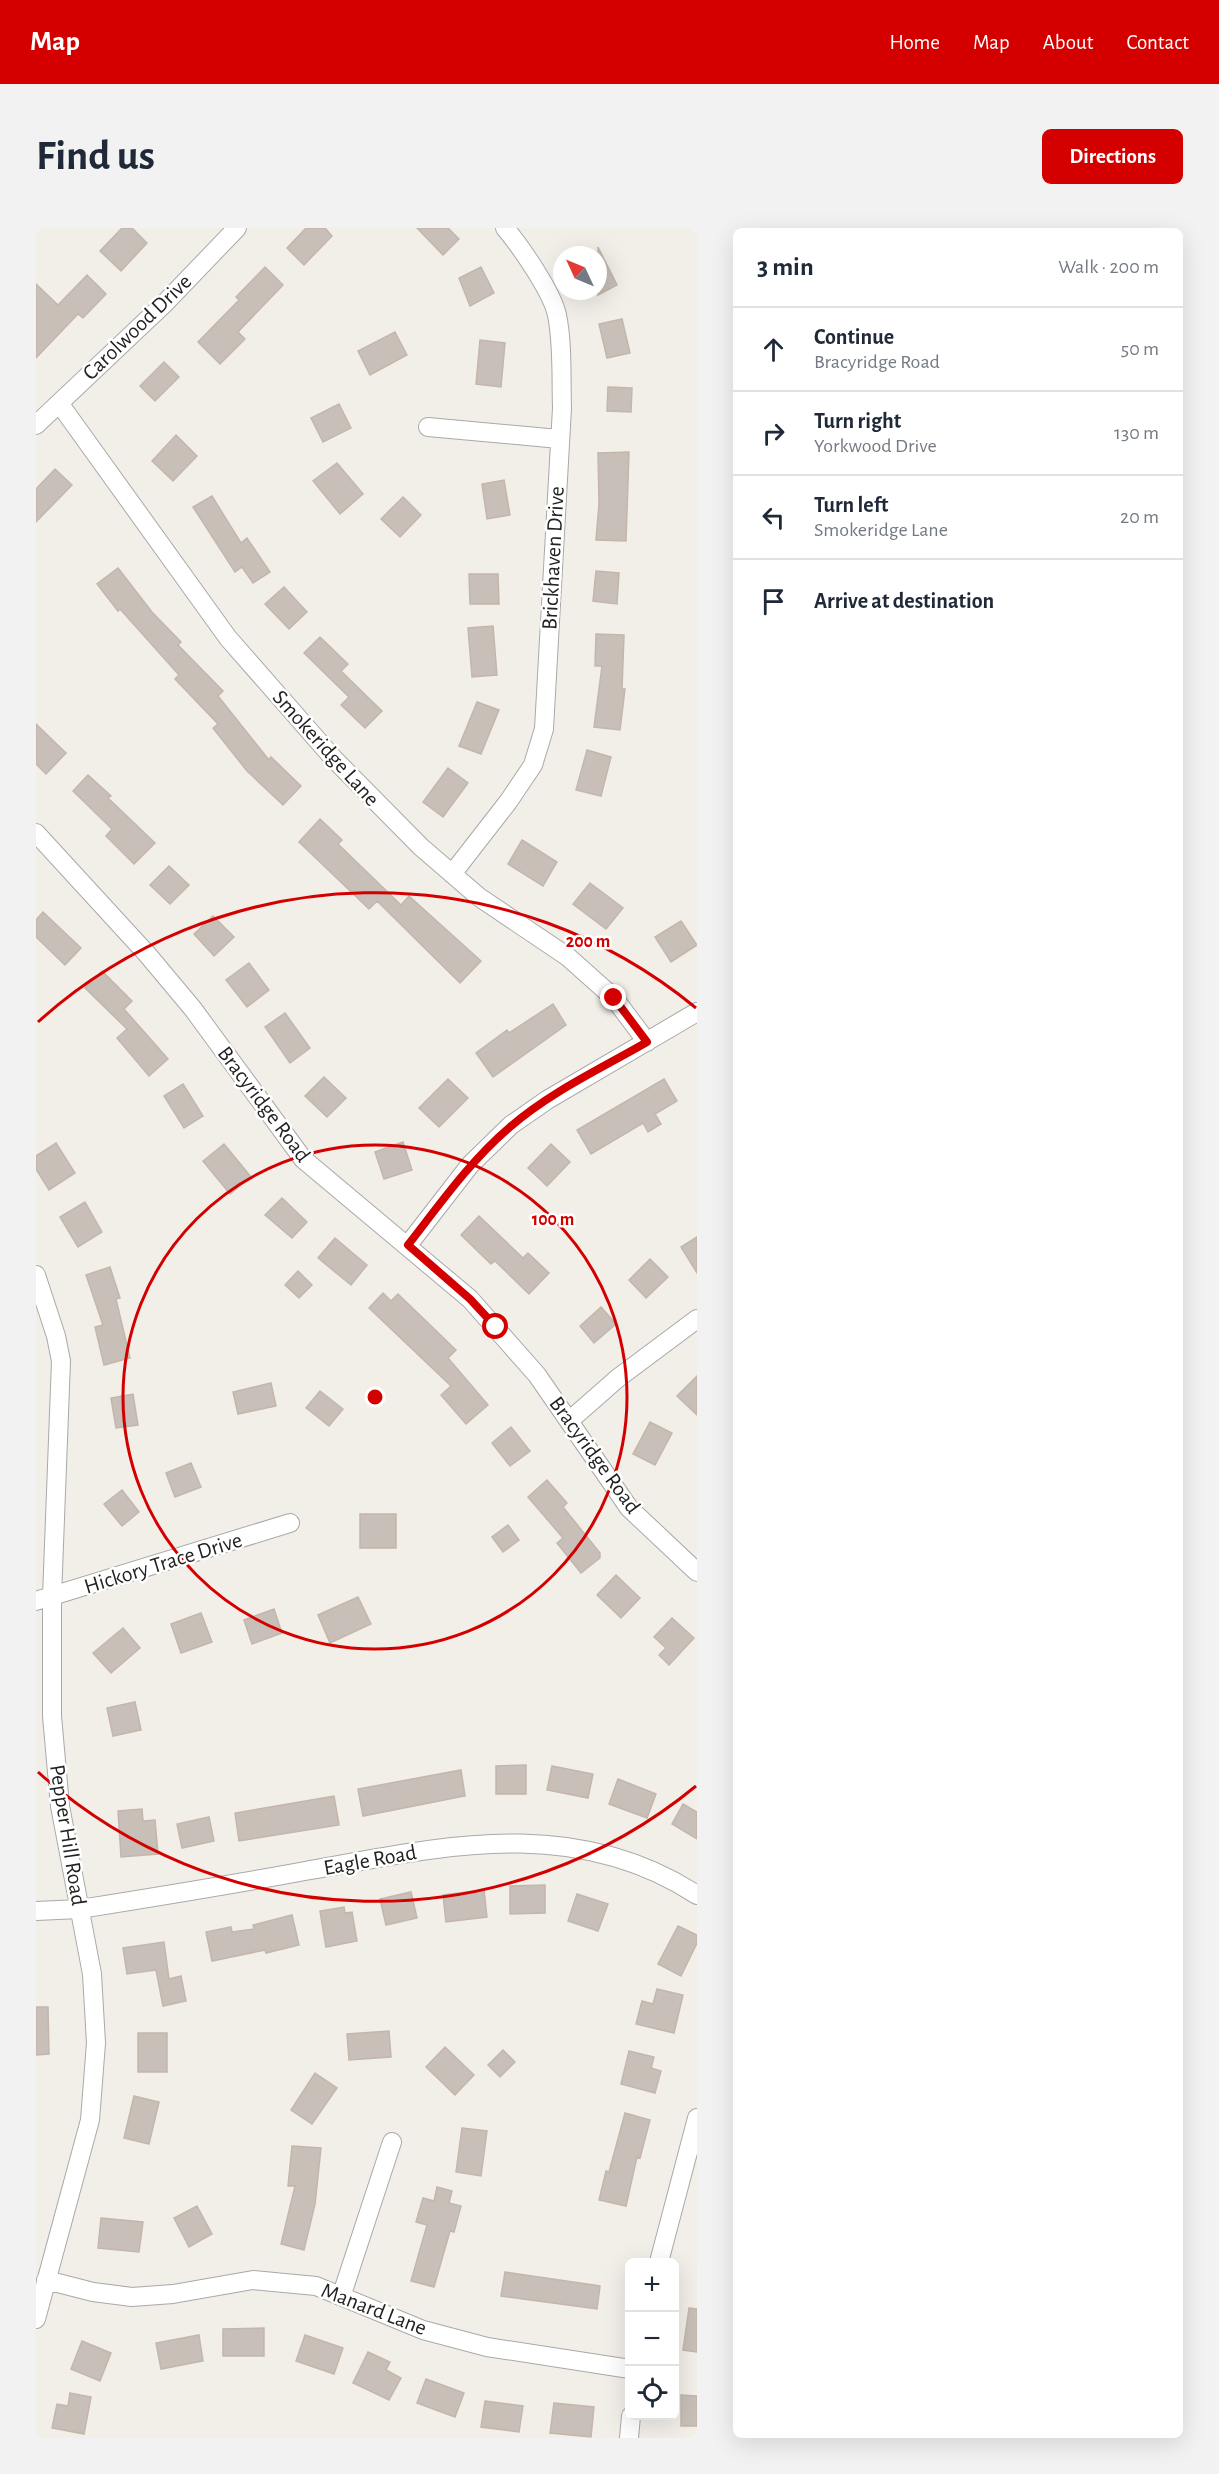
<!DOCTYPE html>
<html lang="en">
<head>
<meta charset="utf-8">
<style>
	:root { --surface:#fff; --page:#f2f2f3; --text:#1f2937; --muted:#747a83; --line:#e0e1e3; --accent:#d40000 }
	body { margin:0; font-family:"Alegreya Sans",sans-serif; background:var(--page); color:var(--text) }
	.controls { position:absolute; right:18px; bottom:18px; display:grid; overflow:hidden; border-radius:9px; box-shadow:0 6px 24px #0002 }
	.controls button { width:54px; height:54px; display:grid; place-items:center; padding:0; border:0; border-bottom:2px solid var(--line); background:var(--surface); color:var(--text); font:30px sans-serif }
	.compass { position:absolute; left:517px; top:18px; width:54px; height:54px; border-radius:50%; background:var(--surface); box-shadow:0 6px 24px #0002; rotate:314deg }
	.stop { position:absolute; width:18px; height:18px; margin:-14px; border:4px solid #d40000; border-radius:50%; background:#fff }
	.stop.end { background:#d40000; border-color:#fff; box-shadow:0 2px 6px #0008 }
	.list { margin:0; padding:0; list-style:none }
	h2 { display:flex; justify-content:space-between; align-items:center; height:78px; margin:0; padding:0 24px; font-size:26px }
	h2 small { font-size:20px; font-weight:400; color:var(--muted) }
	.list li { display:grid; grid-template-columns:39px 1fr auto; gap:18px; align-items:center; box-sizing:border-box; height:84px; padding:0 24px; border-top:2px solid var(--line) }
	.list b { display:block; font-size:22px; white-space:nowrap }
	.list p { margin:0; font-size:20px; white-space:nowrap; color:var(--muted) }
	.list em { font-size:20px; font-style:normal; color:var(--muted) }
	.icon { flex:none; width:33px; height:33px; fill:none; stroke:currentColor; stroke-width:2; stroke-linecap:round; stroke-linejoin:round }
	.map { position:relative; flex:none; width:661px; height:2210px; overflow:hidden; border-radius:9px }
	header { display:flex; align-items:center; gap:36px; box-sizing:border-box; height:84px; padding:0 30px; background:var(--accent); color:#fff }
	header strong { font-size:28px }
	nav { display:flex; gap:33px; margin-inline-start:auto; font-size:21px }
	.intro { display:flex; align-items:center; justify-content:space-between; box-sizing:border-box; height:144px; padding:0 36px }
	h1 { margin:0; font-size:42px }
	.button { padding:15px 27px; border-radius:9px; background:var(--accent); color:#fff; font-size:21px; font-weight:700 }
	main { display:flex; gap:36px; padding:0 36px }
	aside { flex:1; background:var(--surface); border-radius:9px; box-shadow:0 6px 24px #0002 }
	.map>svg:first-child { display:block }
	.building { fill:#c7bfb8; stroke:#c4b6ab; stroke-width:1.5 }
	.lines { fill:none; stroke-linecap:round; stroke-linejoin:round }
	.street-casing { stroke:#a9a9a9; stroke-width:20 }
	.street { stroke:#fff; stroke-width:18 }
	.route { stroke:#d40000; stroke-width:8 }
	.ring { fill:none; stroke:#d40000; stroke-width:3 }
	.labels { text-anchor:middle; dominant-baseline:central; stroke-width:5; stroke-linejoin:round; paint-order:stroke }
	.street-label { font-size:22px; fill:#222; stroke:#fff }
	.centre { fill:#d40000; stroke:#fff; stroke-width:3 }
	.ring-label { font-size:18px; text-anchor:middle; font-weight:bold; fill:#d40000; stroke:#fff; stroke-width:5; stroke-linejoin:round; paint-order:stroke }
</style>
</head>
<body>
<header>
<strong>Map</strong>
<nav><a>Home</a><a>Map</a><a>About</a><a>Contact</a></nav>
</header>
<div class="intro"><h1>Find us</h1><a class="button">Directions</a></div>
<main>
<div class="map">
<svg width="661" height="2210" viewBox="0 0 661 2210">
	<rect width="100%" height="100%" fill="#f2efe9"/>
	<!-- building -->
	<path class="building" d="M86,0H96L111,15L85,43L64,23Z
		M270,0H289L296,8L268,37L251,20Z
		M381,0H412L423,11L407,27Z
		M562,19L581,57L562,67Z
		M229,39L247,57L202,104L209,111L184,136L162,114L203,72L200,69Z
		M445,39L458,65L434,78L423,50Z
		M51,47L70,66L47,90L42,86L0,130V56L22,77Z
		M586,91L594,125L571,130L563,96Z
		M359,104L371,127L334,147L322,123Z
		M444,112L469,115L465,159L440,156Z
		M128,134L143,149L119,173L104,158Z
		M572,159L596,160L595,184L571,183Z
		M303,176L315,200L287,214L275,190Z
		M140,207L161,228L137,253L116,233Z
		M593,224L590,313L560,312L563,276L562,225Z
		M301,235L327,266L304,286L277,253Z
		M19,241L36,257L0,294V261Z
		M468,252L474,287L451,291L446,256Z
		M176,268L205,315L211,310L234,344L217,355L206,339L199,344L157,279Z
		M367,269L385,287L364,309L345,291Z
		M82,340L116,384L145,414L142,417L187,463L182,468L233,532L235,529L265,558L247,577L211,543L177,500L182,496L139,451L143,447L84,381L82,383L61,356Z
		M560,343L583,345L581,376L557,373Z
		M433,346H462L463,376H434Z
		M248,359L271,384L253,401L229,376Z
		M457,398L461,447L436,449L432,400Z
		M560,406L588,407L586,461H589L584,502L558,499L566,438H559Z
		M284,409L312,436L305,443L346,483L329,500L305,477L313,469L268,425Z
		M441,474L463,482L445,526L423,518Z
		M0,496L30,525L10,546L0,536Z
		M551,522L575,529L565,568L540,562Z
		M412,540L432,555L407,589L387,574Z
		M52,547L75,568L72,570L119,615L98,636L70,608L76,601L37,563Z
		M284,591L306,612L302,616L365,677L373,668L445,733L424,755L341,673L333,681L263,614Z
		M486,612L521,634L507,658L472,636Z
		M133,638L153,657L134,676L114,657Z
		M554,655L587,680L570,701L537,676Z
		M7,684L45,720L29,737L0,709V692Z
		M177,688L198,709L178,728L158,706Z
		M645,693L661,717L635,734L619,709Z
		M213,735L233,762L211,779L190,752Z
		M66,743L96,773L88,781L132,831L113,848L81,810L91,801L49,760Z
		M517,776L530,797L457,849L440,825L471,802L473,805Z
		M249,785L274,820L254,835L229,799Z
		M288,849L310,870L291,889L269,868Z
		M412,851L432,870L403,899L383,880Z
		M628,851L641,873L619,886L625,896L612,904L607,895L555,926L541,902Z
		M147,856L167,888L148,900L128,868Z
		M367,914L376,942L348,951L339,924Z
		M20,915L39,945L13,962L0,941V928Z
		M188,916L215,949L194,966L167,933Z
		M515,916L534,934L511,958L492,940Z
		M246,970L271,994L256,1010L229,987Z
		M49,974L66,1004L42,1019L24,989Z
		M443,988L487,1030L492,1025L513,1045L493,1066L459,1033L455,1036L425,1007Z
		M661,1009V1045L645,1019Z
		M299,1010L331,1037L315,1057L282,1030Z
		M614,1031L632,1049L610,1070L593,1052Z
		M74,1039L84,1070L80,1071L94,1130L68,1137L59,1099L67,1097L50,1047Z
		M262,1043L276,1057L263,1070L249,1057Z
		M347,1065L355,1073L362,1066L420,1122L412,1130L452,1177L430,1196L405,1167L415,1158L333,1080Z
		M565,1079L580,1096L558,1115L544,1098Z
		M661,1148V1187L641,1168Z
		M235,1155L240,1178L202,1186L197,1164Z
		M284,1163L307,1181L293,1198L270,1180Z
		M97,1166L102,1197L80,1200L75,1170Z
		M614,1194L636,1205L619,1237L597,1226Z
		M475,1199L494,1223L474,1238L456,1215Z
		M155,1235L165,1259L139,1269L130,1245Z
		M511,1252L531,1275L527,1279L564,1325V1330L545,1345L521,1315L527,1310L492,1269Z
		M86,1262L103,1284L86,1298L68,1276Z
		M324,1286H360V1320H324Z
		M472,1297L483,1312L467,1324L456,1309Z
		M580,1347L604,1370L585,1390L561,1367Z
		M322,1369L335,1396L294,1415L282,1387Z
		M238,1381L246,1405L216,1416L208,1392Z
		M165,1385L176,1414L145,1425L135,1396Z
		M636,1390L658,1410L633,1437L623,1427L630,1420L618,1409Z
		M87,1400L104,1420L75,1445L57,1425Z
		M99,1474L105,1502L77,1508L71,1480Z
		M490,1537V1566H460V1538Z
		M516,1538L557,1546L552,1570L511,1562Z
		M425,1542L429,1568L327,1588L322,1561Z
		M582,1551L620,1566L611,1590L573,1576Z
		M298,1568L303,1597L203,1613L199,1585Z
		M647,1576L661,1584V1611L636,1596Z
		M106,1581L107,1593L119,1592L122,1626L85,1629L82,1583Z
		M173,1589L178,1613L146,1620L141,1596Z
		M509,1657V1685L474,1686V1658Z
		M448,1662L451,1689L410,1694L407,1667Z
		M375,1664L381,1690L350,1697L344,1671Z
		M541,1666L572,1676L562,1703L532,1693Z
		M308,1679L309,1685L316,1684L321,1713L290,1719L284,1683Z
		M256,1687L263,1717L230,1725L229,1722L176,1733L170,1704L195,1699L196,1704L218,1701L217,1697Z
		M642,1698L661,1707V1715L645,1748L622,1736Z
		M128,1714L133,1751L145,1748L150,1773L127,1778L120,1742L91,1746L87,1720Z
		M621,1761L647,1767L638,1805L600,1796L606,1773L617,1776Z
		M0,1779H12L13,1826L0,1827Z
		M353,1803L355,1829L313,1832L311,1806Z
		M102,1805H131V1844H102Z
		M409,1819L438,1847L419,1867L390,1839Z
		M467,1822L479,1834L464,1849L452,1837Z
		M593,1823L618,1829L615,1840L625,1843L619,1865L585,1856Z
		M279,1845L301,1860L276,1896L255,1882Z
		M98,1868L123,1874L113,1916L88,1910Z
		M589,1885L614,1892L604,1930L601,1929L590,1978L563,1972L570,1943L573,1944Z
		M426,1900L451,1903L445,1948L420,1944Z
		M256,1918L285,1920L279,1976L268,2022L245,2016L259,1958H252Z
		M401,1959L416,1963L413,1975L425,1978L418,2004L414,2003L398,2059L375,2053L391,1997L380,1994L387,1970L398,1973Z
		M161,1978L176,2006L153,2019L138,1990Z
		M65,1990L107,1994L103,2024L62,2020Z
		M469,2044L564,2058L561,2081L465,2068Z
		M653,2080L661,2081V2124L647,2122Z
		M228,2100V2128H187V2101Z
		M163,2107L167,2133L125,2141L120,2115Z
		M269,2107L307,2120L298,2146L260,2133Z
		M46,2113L75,2125L64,2153L35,2141Z
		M332,2124L354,2134L350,2142L365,2150L353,2172L317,2155Z
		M390,2151L428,2165L419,2189L381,2175Z
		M34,2165L55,2169L48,2206L16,2200L21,2176L32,2178Z
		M645,2167L661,2168V2198H645Z
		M449,2173L487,2178L483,2204L445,2199Z
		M518,2175L558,2179L555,2209L514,2205Z"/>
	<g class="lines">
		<!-- street casing -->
		<g class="street-casing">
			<path id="street" d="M23,175L192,410L298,531L385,619L443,669L532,729L578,770L611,814
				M0,197L128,76L201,0
				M392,199L523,211
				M0,605L111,726L157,781L267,931L434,1071L501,1147L593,1280L661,1344
				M416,646L472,574L497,537L508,501L526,180C525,150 527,117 521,87C516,64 485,19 469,0
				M372,1017L434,937L475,897L511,872L661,784
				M0,1047L20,1108L25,1133L16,1369V1488L24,1578L56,1746L60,1815L54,1892L0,2091
				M533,1193L582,1150L661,1091
				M0,1373L254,1295
				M0,1683L44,1681C119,1669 194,1657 269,1643C405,1619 536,1586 661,1667
				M623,2034L661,1890
				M10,2052L57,2064L96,2069L137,2066L217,2052L280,2058L387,2102L451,2119L594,2141
				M306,2066L356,1914
				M593,2210L595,2188"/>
		</g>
		<!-- street -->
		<use href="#street" class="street"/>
	</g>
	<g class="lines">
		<!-- route -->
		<path class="route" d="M460,1099L434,1071L372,1017C404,976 434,933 474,899C514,864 566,840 611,814L578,770"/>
	</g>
	<!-- distance rings -->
	<g class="ring">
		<circle cx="339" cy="1169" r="252"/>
		<path d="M660 1558A504 504 0 0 1 2 1544M2 794A504 504 0 0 1 660 780"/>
	</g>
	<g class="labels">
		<!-- street labels -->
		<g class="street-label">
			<text transform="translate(101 99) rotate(-44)">Carolwood Drive</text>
			<text transform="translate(517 330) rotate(-87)">Brickhaven Drive</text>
			<text transform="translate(290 520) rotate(48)">Smokeridge Lane</text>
			<text transform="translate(228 876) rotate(53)">Bracyridge Road</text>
			<text transform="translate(559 1227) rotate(54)">Bracyridge Road</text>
			<text transform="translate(127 1335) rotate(-17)">Hickory Trace Drive</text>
			<text transform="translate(32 1607) rotate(81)">Pepper Hill Road</text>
			<text transform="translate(334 1632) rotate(-10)">Eagle Road</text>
			<text transform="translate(338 2081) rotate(21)">Manard Lane</text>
		</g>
	</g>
	<circle cx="339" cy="1169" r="9" class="centre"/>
	<g class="ring-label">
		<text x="552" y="719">200 m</text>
		<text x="517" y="997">100 m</text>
	</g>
</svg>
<div class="controls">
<button>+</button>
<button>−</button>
<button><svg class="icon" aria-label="locate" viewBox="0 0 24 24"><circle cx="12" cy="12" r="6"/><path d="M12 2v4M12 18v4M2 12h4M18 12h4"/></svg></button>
</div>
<svg class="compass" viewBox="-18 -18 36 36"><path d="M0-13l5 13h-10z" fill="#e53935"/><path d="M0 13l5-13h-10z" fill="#747a83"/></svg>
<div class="stop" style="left:460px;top:1099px"></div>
<div class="stop end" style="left:578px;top:770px"></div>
</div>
<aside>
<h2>3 min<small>Walk · 200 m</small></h2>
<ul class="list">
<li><svg class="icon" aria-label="ahead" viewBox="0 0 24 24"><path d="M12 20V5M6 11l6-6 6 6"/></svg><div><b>Continue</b><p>Bracyridge Road</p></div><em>50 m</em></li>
<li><svg class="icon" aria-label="right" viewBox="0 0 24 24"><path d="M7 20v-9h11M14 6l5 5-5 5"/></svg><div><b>Turn right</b><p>Yorkwood Drive</p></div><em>130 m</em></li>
<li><svg class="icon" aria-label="left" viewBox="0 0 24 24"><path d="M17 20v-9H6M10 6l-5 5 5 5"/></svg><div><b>Turn left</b><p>Smokeridge Lane</p></div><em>20 m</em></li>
<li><svg class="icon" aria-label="arrive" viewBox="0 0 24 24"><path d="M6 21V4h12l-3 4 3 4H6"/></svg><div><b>Arrive at destination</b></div></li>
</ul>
</aside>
</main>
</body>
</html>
